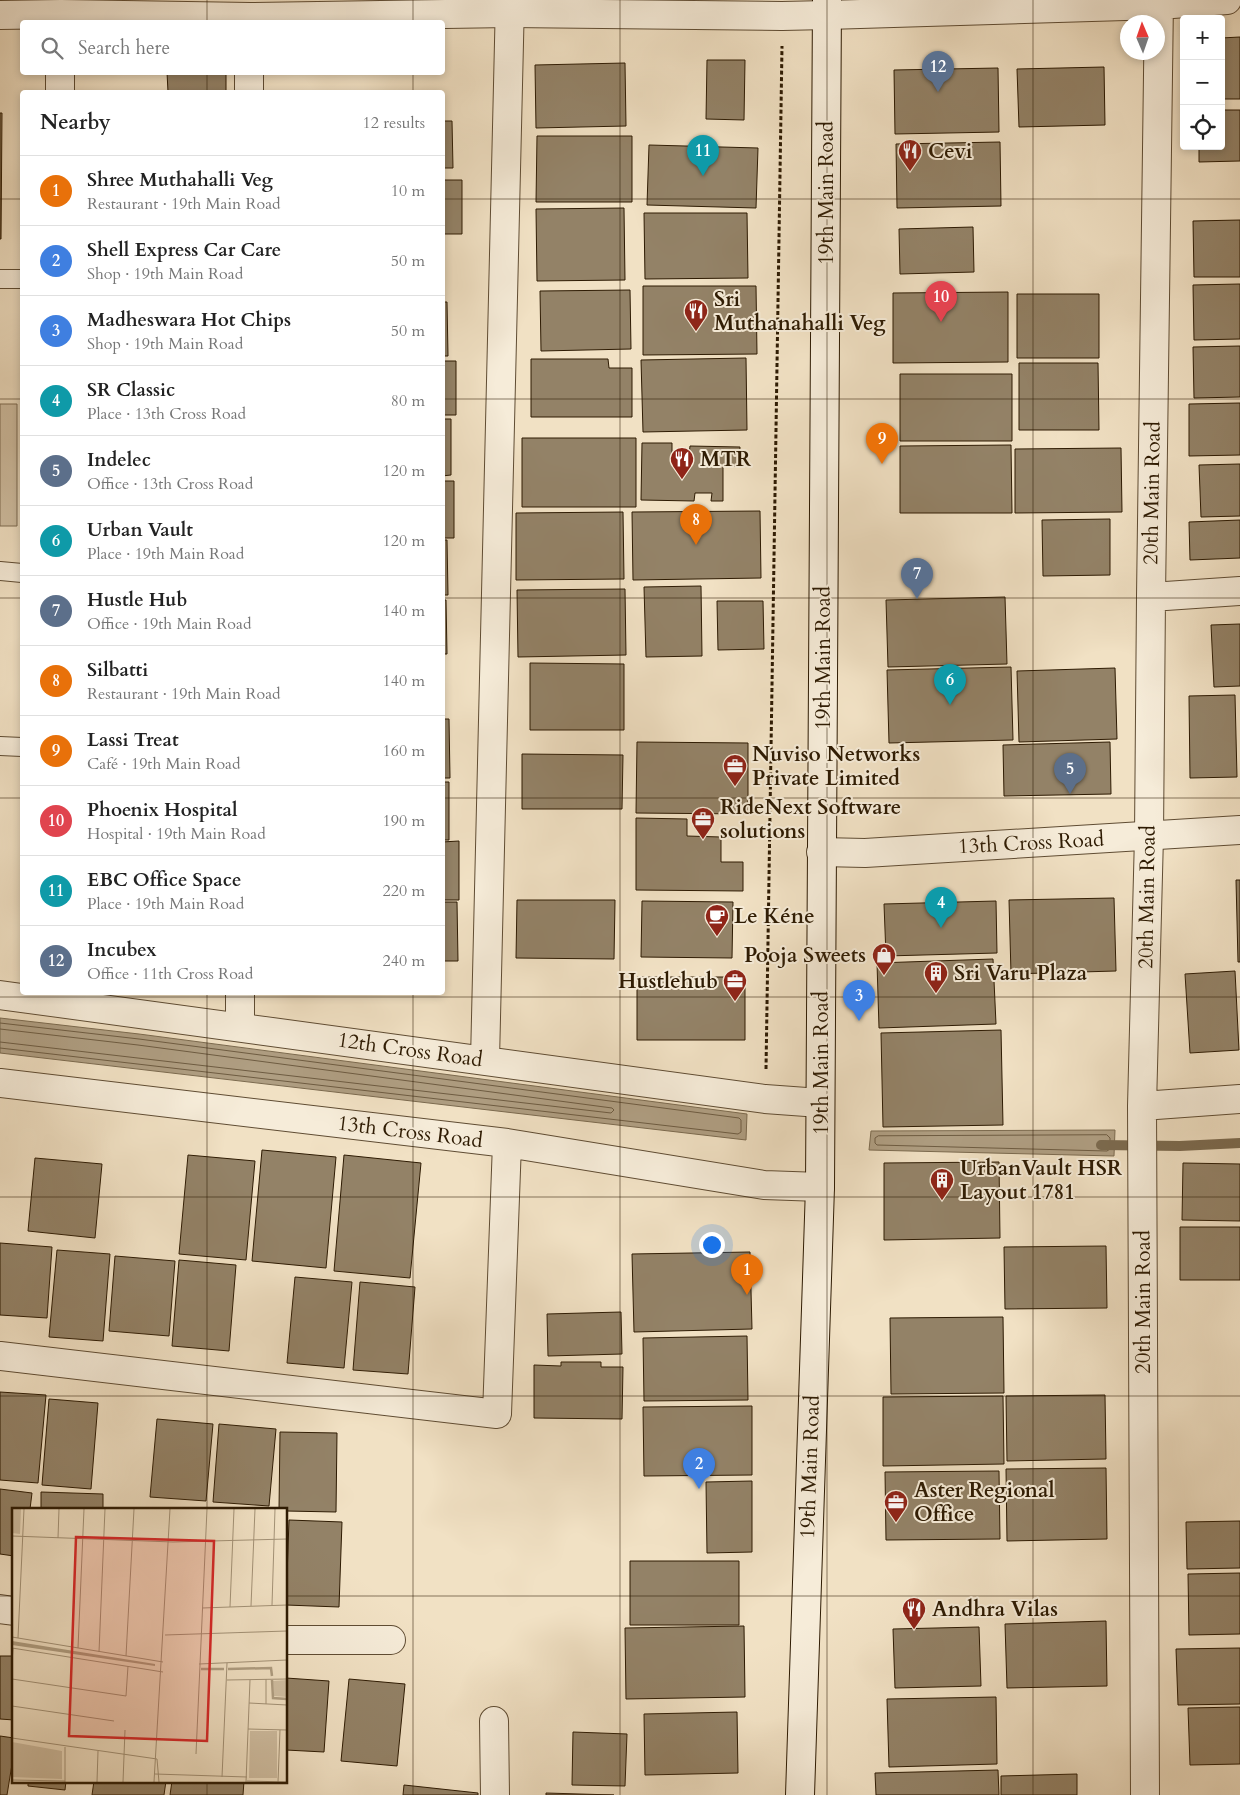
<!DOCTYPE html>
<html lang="en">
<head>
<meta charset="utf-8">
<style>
	:root { --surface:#fff; --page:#f6f6f6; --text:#222; --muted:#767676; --line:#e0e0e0; --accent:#8f2418 }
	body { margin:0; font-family:Cardo,serif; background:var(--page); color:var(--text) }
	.controls { position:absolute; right:15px; top:15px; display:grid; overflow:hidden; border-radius:5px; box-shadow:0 2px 8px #0003 }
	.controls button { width:45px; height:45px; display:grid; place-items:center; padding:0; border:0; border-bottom:1px solid var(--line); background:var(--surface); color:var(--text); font:25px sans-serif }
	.compass { position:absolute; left:1120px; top:15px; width:45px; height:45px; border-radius:50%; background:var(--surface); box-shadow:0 2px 8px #0003; rotate:358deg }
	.you { position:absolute; left:711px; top:1244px; width:18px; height:18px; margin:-12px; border:4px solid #fff; border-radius:50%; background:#1a73e8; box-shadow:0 0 0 8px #1a73e833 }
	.badge { display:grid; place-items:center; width:32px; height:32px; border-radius:50%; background:var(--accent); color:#fff; font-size:16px; font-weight:700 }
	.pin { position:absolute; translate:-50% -41px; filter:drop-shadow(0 1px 2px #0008) }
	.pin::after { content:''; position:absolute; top:26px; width:18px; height:15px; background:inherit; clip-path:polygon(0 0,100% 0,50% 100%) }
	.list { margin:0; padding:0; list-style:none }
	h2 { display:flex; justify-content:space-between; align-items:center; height:65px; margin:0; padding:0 20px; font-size:21px }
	h2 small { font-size:16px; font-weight:400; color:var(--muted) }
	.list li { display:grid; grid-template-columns:32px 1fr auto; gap:15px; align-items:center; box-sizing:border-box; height:70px; padding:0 20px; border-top:1px solid var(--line) }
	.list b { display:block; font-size:19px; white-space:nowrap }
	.list p { margin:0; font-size:16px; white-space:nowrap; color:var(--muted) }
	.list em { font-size:16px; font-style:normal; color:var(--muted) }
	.icon { flex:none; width:28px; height:28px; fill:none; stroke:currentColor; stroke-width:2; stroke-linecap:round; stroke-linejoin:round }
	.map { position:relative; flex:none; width:1240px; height:1795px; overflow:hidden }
	.search { position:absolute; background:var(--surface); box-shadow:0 2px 8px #0003; left:20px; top:20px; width:425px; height:55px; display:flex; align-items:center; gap:12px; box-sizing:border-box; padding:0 18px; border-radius:5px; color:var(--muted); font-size:19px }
	.panel { position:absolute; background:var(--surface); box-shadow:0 2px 8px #0003; left:20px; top:90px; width:425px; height:905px; border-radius:5px }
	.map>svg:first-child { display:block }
	.green { fill:#d0bfa3; stroke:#7f6d53 }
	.water { fill:#af9e82; stroke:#7b6a4f }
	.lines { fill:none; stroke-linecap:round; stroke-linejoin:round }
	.shore { stroke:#6e5c42; stroke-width:1 }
	.stream { stroke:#7b6a4f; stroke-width:10 }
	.building { fill:#938267; stroke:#2e1b03 }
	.service-casing { stroke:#5f4c33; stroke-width:20 }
	.minor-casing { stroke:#5f4c33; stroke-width:30 }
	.tertiary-casing { stroke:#5f4c33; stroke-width:30 }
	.secondary-casing { stroke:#2e1b03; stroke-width:30 }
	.path { stroke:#2e1b03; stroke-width:3; stroke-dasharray:4 2.5; stroke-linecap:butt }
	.service { stroke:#f6ecd9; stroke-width:18 }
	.minor { stroke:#f6ecd9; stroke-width:28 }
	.tertiary { stroke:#f6ecd9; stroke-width:28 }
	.secondary { stroke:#f6ecd9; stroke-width:28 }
	.grid { fill:none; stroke:#2e1b03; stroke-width:1; stroke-opacity:0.55 }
	.labels { text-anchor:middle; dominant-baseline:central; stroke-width:4; stroke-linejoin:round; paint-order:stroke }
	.poi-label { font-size:21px; font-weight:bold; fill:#2e1b03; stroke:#f6ecd9; text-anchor:start }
	.street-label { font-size:21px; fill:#2e1b03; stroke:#f6ecd9 }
	.inset-river { fill:none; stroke:#af9e82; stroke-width:2.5 }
	.inset-road { fill:none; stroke:#a39277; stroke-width:1 }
	.view { fill:#d62828; fill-opacity:0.15; stroke:#d62828; stroke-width:2.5 }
	.inset-edge { fill:none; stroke:#2e1b03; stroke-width:2.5 }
</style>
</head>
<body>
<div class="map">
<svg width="1240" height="1795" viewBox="0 0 1240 1795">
	<rect width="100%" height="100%" fill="#f1e1c4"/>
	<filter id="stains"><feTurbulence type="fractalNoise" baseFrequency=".004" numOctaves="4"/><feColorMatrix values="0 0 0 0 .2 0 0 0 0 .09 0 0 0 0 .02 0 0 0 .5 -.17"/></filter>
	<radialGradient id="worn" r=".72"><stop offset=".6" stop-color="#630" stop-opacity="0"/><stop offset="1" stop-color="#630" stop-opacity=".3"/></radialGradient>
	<!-- green -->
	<path class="green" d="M0,404H17V526H0Z"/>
	<!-- water -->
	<path class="water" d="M0,1018L139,1034L747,1114L746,1140L0,1053Z
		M1115,1130L1114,1156L869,1150L871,1131Z"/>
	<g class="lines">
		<!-- shore -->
		<path class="shore" d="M0,1023L139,1039L739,1118L741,1120V1132L738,1134L0,1048
			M0,1029L138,1045L612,1108L614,1110L611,1113L0,1042
			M1107,1135L1110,1138V1149L1107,1151L877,1145L875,1143V1138L878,1136Z"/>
		<!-- stream -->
		<path class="stream" d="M1101,1145L1180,1146L1240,1143"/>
	</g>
	<!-- building -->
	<path class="building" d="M1240,37V99H1221V38Z
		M707,60H745L744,120L706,119Z
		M625,63L626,126L536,128L535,65Z
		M1104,67L1105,125L1019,127L1017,69Z
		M998,68L999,132L895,134L894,70Z
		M167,72H226V92H168Z
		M1221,110H1240V161L1199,162V146H1221Z
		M0,113H2L1,239H0Z
		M442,121H452L453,168H442Z
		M537,136H632V202H536Z
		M1000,142L1001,206L897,208L896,144Z
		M649,145L758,148L756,208L647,205Z
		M442,180H462V234H442Z
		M624,208L625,280L537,281L536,209Z
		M644,213H747L748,278L645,279Z
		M1240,220V277H1194L1193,221Z
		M973,227L974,272L900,274L899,229Z
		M1240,284V339L1194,340L1193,285Z
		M643,286H756L757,354L643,355Z
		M630,290L631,349L541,351L540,291Z
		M1008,292V362L893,363V293Z
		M1017,294H1099V358H1017Z
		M442,302H447L448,356H442Z
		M1240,346V397L1194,398L1193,347Z
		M746,358L747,430L643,432L641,360Z
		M531,359H608L609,368H632V417H531Z
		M442,361H456V415H442Z
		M1019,363H1098L1099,430H1019Z
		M900,374H1012V441H900Z
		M1240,403V455L1189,456V404Z
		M442,419H451V475L442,476Z
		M522,438H636V507H522Z
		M642,443H672V455H689L690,446L740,447L739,466H723V501H711L712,493H695L694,501L641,500Z
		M1011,445L1012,513H900V446Z
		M1121,448L1122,512L1015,513V449Z
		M1240,464V516L1201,517L1199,465Z
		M442,481H454V538H442Z
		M760,511L761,578L633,580L632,512Z
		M623,512L624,579L516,580V513Z
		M1110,519V575L1043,576L1042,520Z
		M1240,520V558L1190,560L1189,522Z
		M442,540H447L448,595H442Z
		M701,586L702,656L646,657L644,587Z
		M625,589L626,655L518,657L517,590Z
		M1005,597L1007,664L888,667L886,600Z
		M442,600H446L447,654H442Z
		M717,601H763L764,649L718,650Z
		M1240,624V686L1214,687L1211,625Z
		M442,662H444V716H442Z
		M530,663L624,664V730H530Z
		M1011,667L1013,740L889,743L887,670Z
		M1115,668L1117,739L1019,742L1017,671Z
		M1235,695L1237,777L1190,778L1189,696Z
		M442,719H449L450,778H442Z
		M637,742L748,743V814L636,813Z
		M1110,742L1111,794L1004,796L1003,745Z
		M522,754L623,755L622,809H522Z
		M442,782H449V840H442Z
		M636,818L687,819V836L721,837V862H743V891L636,890Z
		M459,841V900H442V842Z
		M1236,880H1240V962H1238Z
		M1114,898L1116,971L1011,974L1009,900Z
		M517,900H615L614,959L516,958Z
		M642,901L733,902L732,958L641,957Z
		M996,901L997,953L886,956L884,904Z
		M442,902H457L458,961H442Z
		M993,959L996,1024L879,1028L877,963Z
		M1235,971L1239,1050L1190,1053L1185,974Z
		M637,977H745V1040H637Z
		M1001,1030L1003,1125L883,1127L881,1033Z
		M262,1150L336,1157L326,1268L252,1261Z
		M188,1155L255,1161L246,1260L179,1254Z
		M344,1155L421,1163L410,1278L334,1271Z
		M35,1158L102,1164L95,1238L28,1231Z
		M999,1162L1000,1238L884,1240V1163Z
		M1183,1163L1240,1164V1221L1182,1220Z
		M1180,1227H1240V1280H1180Z
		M0,1243L52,1247L47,1318L0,1315Z
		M1106,1246L1107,1308L1005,1309L1004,1247Z
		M57,1250L110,1254L103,1341L49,1337Z
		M750,1252L752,1329L634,1332L632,1254Z
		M115,1256L175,1261L169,1336L109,1331Z
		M179,1260L236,1265L229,1351L172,1346Z
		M295,1277L352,1282L344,1368L287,1363Z
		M360,1282L415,1287L408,1374L353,1370Z
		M621,1312L622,1354L548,1356L547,1314Z
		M1003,1317L1004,1393L891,1394L890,1318Z
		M747,1336L748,1400L644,1401L643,1338Z
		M561,1362H601V1367H623L622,1419L534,1418V1365L561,1366Z
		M0,1392L46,1395L38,1483L0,1480Z
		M1105,1395L1106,1459L1007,1461L1006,1396Z
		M1003,1396L1004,1464L883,1466V1397Z
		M49,1399L98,1403L91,1489L42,1485Z
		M752,1406V1475L644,1476L643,1407Z
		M157,1419L213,1424L206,1501L150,1497Z
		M219,1424L276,1429L269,1506L213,1502Z
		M280,1432L337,1433L336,1512L286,1511V1509H279Z
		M1106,1468L1107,1539L1007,1541L1006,1469Z
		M999,1471L1000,1539L886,1540L885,1472Z
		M752,1481V1552L707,1553L706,1482Z
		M0,1489L32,1493L30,1509H14V1556L0,1554Z
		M41,1492L103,1494V1509H41Z
		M289,1520L342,1522L339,1607L286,1605Z
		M1240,1521V1568L1187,1569L1186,1522Z
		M630,1561H739V1625H630Z
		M1240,1573V1634L1189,1635L1188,1574Z
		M1106,1621L1107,1686L1007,1688L1005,1624Z
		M744,1626L745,1697L626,1699L625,1628Z
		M979,1627L981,1686L895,1688L893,1629Z
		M1240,1648V1704L1178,1705L1176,1649Z
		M0,1656H14V1720L0,1719Z
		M286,1678L329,1681L324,1752L286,1750Z
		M349,1679L405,1684L397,1766L341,1761Z
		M996,1697L997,1764L889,1767L887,1699Z
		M1240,1707V1764L1190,1765L1188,1708Z
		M737,1712L738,1773L645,1775L644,1714Z
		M573,1732L627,1734L625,1786L572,1785Z
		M0,1736L14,1738V1752L7,1795H0Z
		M998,1770L999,1795H876L875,1773Z
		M1077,1774V1795H1001V1776Z
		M28,1781H66L65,1790L28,1786Z
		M94,1781H166L164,1795H92Z
		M172,1781H244L243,1795H170Z
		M404,1785L478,1793V1795H403Z
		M546,1793L614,1795H546Z"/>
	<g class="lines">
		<!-- service casing -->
		<g class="service-casing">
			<path id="service" d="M0,279H22
				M0,571L22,573
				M0,746L22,747"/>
		</g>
		<!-- minor casing -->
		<g class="minor-casing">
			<path id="minor" d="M827,15L1159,5L1227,0
				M60,92V72
				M249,92V72
				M1151,597L1240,591
				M0,995L765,1099L820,1103
				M240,1027V992
				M485,1060L510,0
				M0,1083L507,1143L764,1185L820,1187
				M1142,1106L1240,1099
				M0,1356L497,1414L507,1143
				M0,1609L14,1611
				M286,1640H391
				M494,1721L495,1795
				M1145,1795L1142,1106L1149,836L1151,597L1159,0"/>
		</g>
		<!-- tertiary casing -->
		<g class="tertiary-casing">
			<path id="tertiary" d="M0,15L61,14L250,17L510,13L782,16L827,15
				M821,852L865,853L1240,830"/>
		</g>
		<!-- secondary casing -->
		<g class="secondary-casing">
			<path id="secondary" d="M800,1795L820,1187L827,0"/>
		</g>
		<!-- path -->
		<path class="path" d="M766,1069L782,46"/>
		<!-- service -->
		<use href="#service" class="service"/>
		<!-- minor -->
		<use href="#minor" class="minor"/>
		<!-- tertiary -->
		<use href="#tertiary" class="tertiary"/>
		<!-- secondary -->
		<use href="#secondary" class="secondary"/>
	</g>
	<!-- grid -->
	<path class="grid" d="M207,0V22M413,0V22M620,0V1795M827,0V1795M1033,0V1795M207,72V92M413,72V92M0,199H22M442,199H1240M0,399H22M442,399H1240M0,598H22M442,598H1240M0,798H22M442,798H1240M207,992V1509M413,992V1795M0,997H1240M0,1197H1240M0,1396H1240M0,1596H14M286,1596H1240M207,1781V1795"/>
	<!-- icons -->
	<defs>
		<g id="restaurant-pin" transform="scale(1.25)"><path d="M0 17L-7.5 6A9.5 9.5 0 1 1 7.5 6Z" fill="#8f2418" stroke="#f6ecd9"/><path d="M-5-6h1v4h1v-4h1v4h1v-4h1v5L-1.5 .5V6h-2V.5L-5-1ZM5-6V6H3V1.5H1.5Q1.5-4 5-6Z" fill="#fff"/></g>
		<g id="office-pin" transform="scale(1.25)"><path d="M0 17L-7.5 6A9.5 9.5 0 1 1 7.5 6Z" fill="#8f2418" stroke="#f6ecd9"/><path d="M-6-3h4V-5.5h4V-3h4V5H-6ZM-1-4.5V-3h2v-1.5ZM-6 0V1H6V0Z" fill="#fff"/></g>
		<g id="cafe-pin" transform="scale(1.25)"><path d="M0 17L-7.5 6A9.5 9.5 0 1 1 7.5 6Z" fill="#8f2418" stroke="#f6ecd9"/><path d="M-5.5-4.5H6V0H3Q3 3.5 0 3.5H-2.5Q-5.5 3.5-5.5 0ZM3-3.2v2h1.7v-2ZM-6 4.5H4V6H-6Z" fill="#fff"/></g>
		<g id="shop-pin" transform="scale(1.25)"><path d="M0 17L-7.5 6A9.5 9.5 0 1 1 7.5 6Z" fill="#8f2418" stroke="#f6ecd9"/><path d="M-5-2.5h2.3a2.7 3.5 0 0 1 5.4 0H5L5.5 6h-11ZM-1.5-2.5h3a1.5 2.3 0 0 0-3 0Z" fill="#fff"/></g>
		<g id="building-pin" transform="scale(1.25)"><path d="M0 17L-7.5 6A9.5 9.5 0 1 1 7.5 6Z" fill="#8f2418" stroke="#f6ecd9"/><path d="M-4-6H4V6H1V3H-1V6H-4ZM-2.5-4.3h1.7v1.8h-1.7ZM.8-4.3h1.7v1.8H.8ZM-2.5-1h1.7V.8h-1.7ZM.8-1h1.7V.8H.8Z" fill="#fff"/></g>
	</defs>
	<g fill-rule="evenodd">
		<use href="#restaurant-pin" x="910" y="151"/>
		<use href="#restaurant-pin" x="696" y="311"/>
		<use href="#restaurant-pin" x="682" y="459"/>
		<use href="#office-pin" x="735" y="766"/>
		<use href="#office-pin" x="703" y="819"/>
		<use href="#cafe-pin" x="717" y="916"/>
		<use href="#shop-pin" x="884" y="955"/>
		<use href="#building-pin" x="936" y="973"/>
		<use href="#office-pin" x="735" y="981"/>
		<use href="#building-pin" x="942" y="1180"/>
		<use href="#office-pin" x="896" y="1502"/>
		<use href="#restaurant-pin" x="914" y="1609"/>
	</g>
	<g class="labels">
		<!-- poi labels -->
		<g class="poi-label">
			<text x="928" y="151">Cevi</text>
			<text x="714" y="299">Sri<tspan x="714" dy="24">Muthanahalli Veg</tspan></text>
			<text x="700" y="459">MTR</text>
			<text x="752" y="754">Nuviso Networks<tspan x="752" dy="24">Private Limited</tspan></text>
			<text x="720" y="807">RideNext Software<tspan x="720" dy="24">solutions</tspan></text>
			<text x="734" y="916">Le Kéne</text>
			<text x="866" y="955" text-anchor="end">Pooja Sweets</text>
			<text x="954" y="973">Sri Varu Plaza</text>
			<text x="718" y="981" text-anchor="end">Hustlehub</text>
			<text x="960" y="1168">UrbanVault HSR<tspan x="960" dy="24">Layout 1781</tspan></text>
			<text x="914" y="1490">Aster Regional<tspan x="914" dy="24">Office</tspan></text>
			<text x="932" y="1609">Andhra Vilas</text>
		</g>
		<!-- street labels -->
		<g class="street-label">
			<text transform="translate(826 193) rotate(-90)">19th Main Road</text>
			<text transform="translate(1152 493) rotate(-89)">20th Main Road</text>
			<text transform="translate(823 658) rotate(-90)">19th Main Road</text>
			<text transform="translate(1031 843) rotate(-3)">13th Cross Road</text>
			<text transform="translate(1147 897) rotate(-89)">20th Main Road</text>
			<text transform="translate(410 1050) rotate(8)">12th Cross Road</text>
			<text transform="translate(821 1063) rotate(-90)">19th Main Road</text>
			<text transform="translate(410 1132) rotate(7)">13th Cross Road</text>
			<text transform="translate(1143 1302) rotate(-90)">20th Main Road</text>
			<text transform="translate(810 1467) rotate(-88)">19th Main Road</text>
		</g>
	</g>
	<!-- overview -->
	<g transform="translate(12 1508)">
		<rect width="275" height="275" fill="#f1e1c4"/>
		<path d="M0,1H9L8,26L0,25ZM275,172V189L262,188L261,173ZM238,223H265V270H237ZM0,234L50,243V271L0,269Z" fill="#d0bfa3"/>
		<path d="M0,133L143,156V158L0,137Z" fill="#af9e82"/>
		<path class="inset-river" d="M189,161H212M216,161L259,160L260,168M260,172L261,190L275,191"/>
		<path class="inset-road" d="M0,28L161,34L275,31M46,30L47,1M260,97L263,1M239,98L243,1M218,99L222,1M190,100L275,97M153,127L275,123M0,129L151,154M6,130L12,1M0,140L151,164M66,140L72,1M87,144L93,1M114,148L122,1M0,155L1,140M187,156L275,152M0,171L114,188L116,158M215,172L275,171M237,195L275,197M254,196V171M0,198L102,213M236,221L275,222M0,230L145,251M53,239V274M184,246L195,1M145,251L147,274M143,266L235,269M210,269L215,155M0,272L53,273M235,273L275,274M85,274L86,243M111,274L113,222M142,274L158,1M234,274L238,172M266,274L268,222"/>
		<path class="view" d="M64,29L202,33L195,233L57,228Z"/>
		<rect width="275" height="275" class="inset-edge"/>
	</g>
	<rect width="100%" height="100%" filter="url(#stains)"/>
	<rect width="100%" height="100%" fill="url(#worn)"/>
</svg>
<div class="controls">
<button>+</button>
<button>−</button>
<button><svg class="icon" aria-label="locate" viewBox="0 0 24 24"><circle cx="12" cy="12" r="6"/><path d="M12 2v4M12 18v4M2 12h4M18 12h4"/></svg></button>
</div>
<svg class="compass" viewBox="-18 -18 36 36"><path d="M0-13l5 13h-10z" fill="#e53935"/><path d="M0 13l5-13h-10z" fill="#767676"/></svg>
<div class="you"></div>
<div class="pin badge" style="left:747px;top:1295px;background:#e8710a">1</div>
<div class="pin badge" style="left:699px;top:1489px;background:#3f7fe0">2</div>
<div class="pin badge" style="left:859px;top:1021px;background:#3f7fe0">3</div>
<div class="pin badge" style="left:941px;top:928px;background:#0f9aa8">4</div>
<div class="pin badge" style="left:1070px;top:794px;background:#5c6f8a">5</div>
<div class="pin badge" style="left:950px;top:705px;background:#0f9aa8">6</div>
<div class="pin badge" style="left:917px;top:599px;background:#5c6f8a">7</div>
<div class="pin badge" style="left:696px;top:545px;background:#e8710a">8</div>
<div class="pin badge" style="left:882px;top:464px;background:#e8710a">9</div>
<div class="pin badge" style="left:941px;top:322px;background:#e0444e">10</div>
<div class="pin badge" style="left:703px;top:176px;background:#0f9aa8">11</div>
<div class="pin badge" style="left:938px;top:92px;background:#5c6f8a">12</div>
<div class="search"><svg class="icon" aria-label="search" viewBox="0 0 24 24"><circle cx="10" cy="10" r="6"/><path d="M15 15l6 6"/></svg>Search here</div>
<section class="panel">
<h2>Nearby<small>12 results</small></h2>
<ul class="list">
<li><span class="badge" style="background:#e8710a">1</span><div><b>Shree Muthahalli Veg</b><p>Restaurant · 19th Main Road</p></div><em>10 m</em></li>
<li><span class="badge" style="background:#3f7fe0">2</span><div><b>Shell Express Car Care</b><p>Shop · 19th Main Road</p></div><em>50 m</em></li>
<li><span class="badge" style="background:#3f7fe0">3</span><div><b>Madheswara Hot Chips</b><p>Shop · 19th Main Road</p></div><em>50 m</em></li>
<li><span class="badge" style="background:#0f9aa8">4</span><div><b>SR Classic</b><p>Place · 13th Cross Road</p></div><em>80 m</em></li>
<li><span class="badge" style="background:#5c6f8a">5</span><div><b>Indelec</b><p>Office · 13th Cross Road</p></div><em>120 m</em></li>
<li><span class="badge" style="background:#0f9aa8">6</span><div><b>Urban Vault</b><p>Place · 19th Main Road</p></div><em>120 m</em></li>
<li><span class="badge" style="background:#5c6f8a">7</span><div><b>Hustle Hub</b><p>Office · 19th Main Road</p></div><em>140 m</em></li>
<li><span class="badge" style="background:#e8710a">8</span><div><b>Silbatti</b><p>Restaurant · 19th Main Road</p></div><em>140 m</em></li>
<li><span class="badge" style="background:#e8710a">9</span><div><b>Lassi Treat</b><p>Café · 19th Main Road</p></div><em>160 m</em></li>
<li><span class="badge" style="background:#e0444e">10</span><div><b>Phoenix Hospital</b><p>Hospital · 19th Main Road</p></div><em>190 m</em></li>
<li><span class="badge" style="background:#0f9aa8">11</span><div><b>EBC Office Space</b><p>Place · 19th Main Road</p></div><em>220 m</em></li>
<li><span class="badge" style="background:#5c6f8a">12</span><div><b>Incubex</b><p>Office · 11th Cross Road</p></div><em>240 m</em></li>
</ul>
</section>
</div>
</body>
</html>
